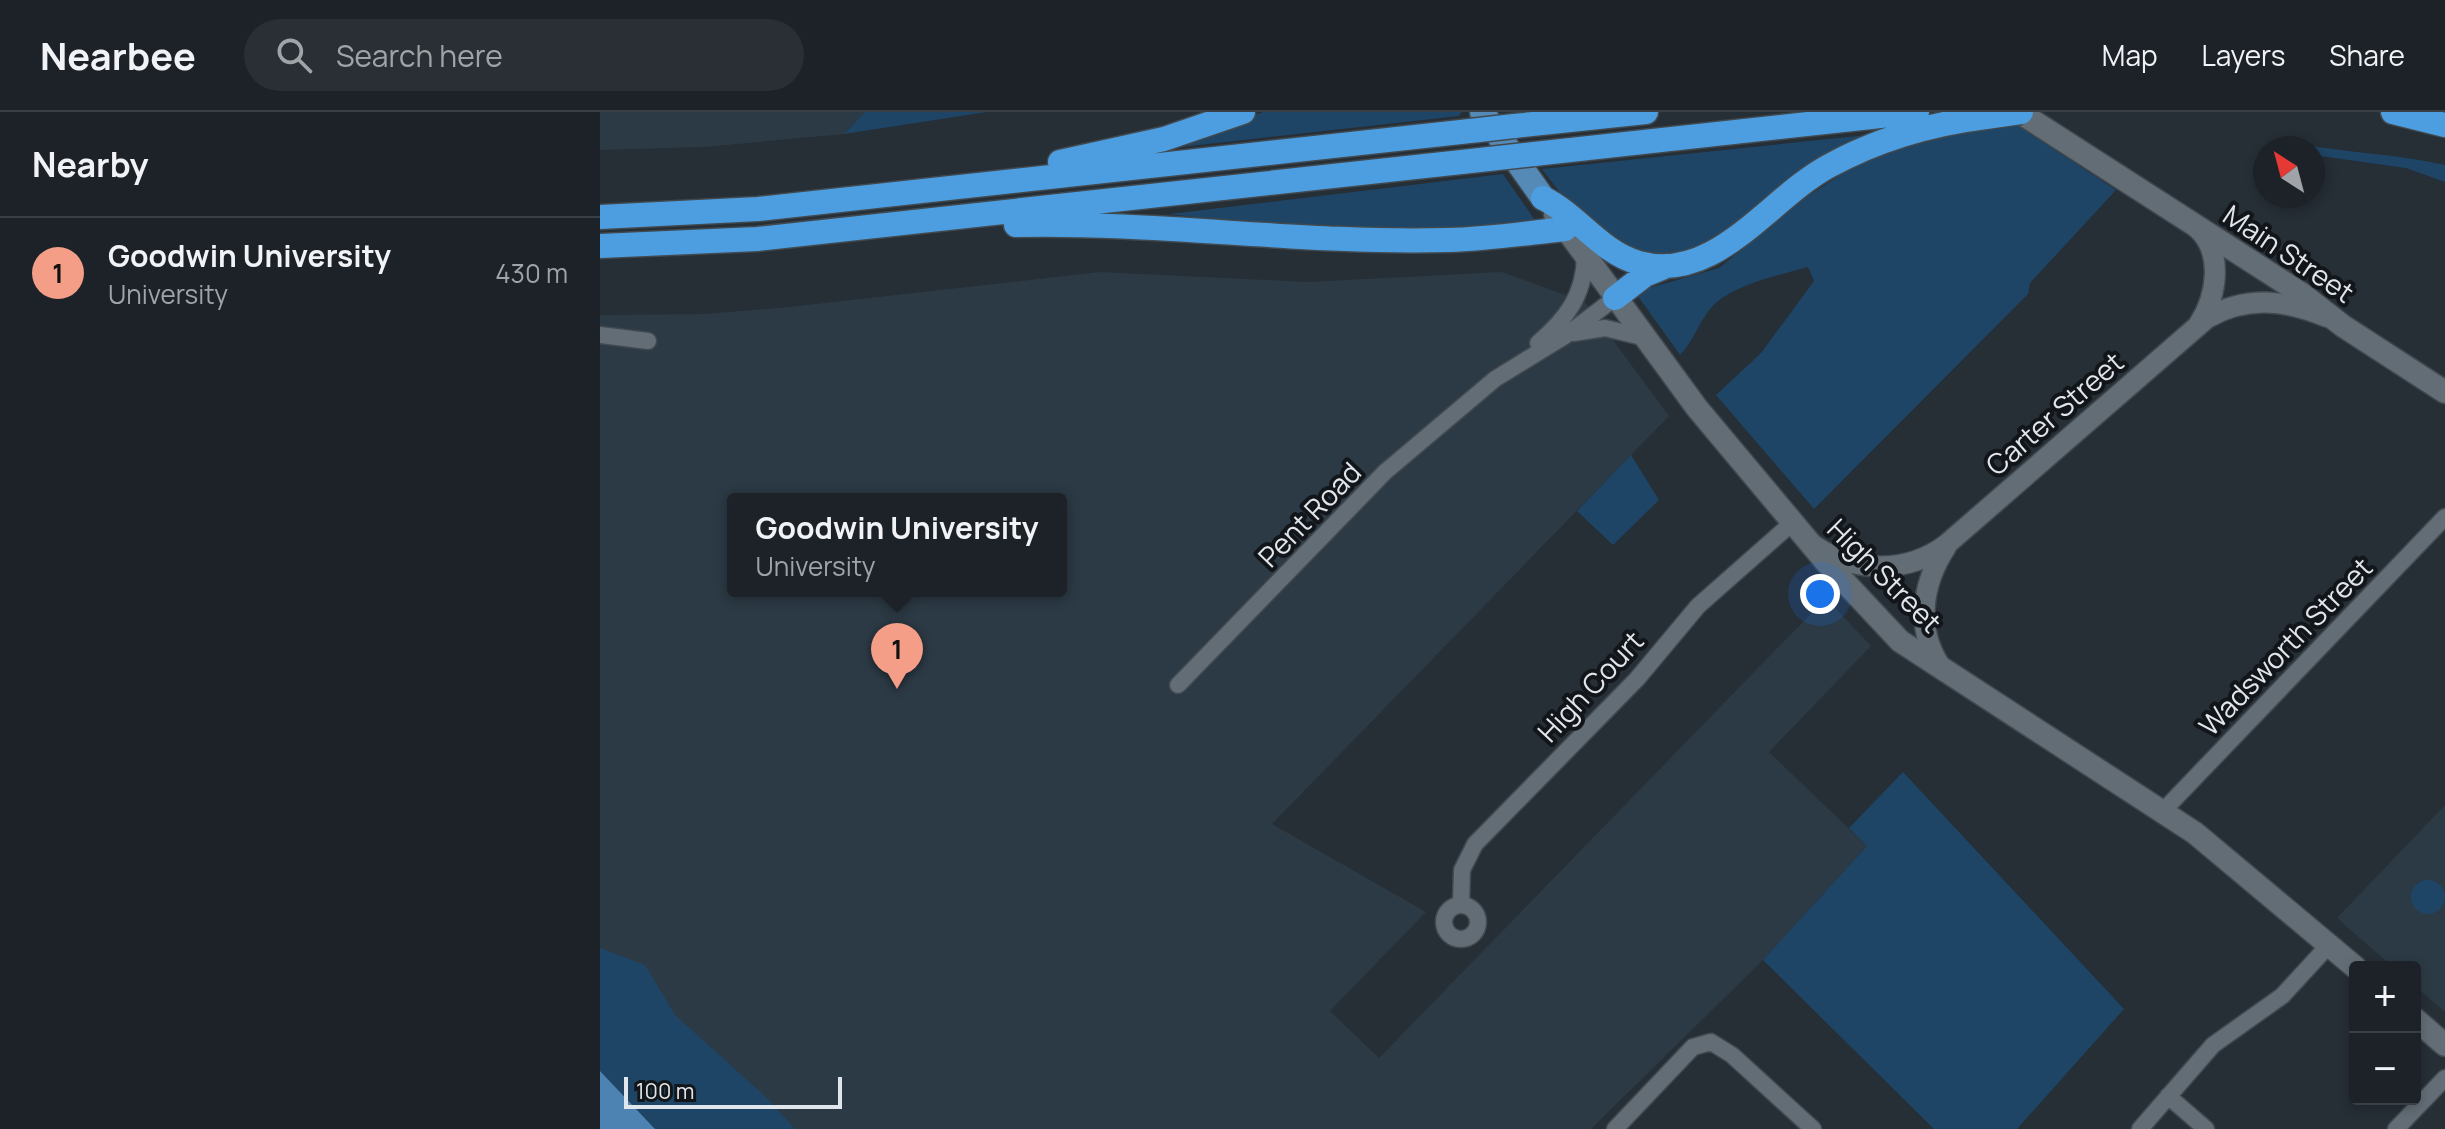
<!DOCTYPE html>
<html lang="en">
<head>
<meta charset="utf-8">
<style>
	:root { --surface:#1c2228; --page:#292f34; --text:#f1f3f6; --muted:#a0a4a8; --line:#3a3f45; --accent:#f49e87 }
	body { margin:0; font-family:Manrope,sans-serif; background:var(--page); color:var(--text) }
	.controls { position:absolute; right:24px; bottom:24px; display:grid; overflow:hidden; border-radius:8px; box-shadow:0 4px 12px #0003 }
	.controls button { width:72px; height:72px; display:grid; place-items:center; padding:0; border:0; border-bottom:2px solid var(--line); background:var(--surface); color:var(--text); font:40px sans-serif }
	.compass { position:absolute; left:1653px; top:24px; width:72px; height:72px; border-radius:50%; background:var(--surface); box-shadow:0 4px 12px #0003; rotate:324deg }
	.scale { position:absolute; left:24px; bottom:20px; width:218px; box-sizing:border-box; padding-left:8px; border:4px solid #e0e6eb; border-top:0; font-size:22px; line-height:28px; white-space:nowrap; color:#e0e6eb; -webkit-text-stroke:6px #12161a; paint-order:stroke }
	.you { position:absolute; left:1220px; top:482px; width:28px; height:28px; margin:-20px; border:6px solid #fff; border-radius:50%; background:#1a73e8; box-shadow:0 0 0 12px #1a73e833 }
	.badge { display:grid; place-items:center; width:52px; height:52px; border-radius:50%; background:var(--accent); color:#111; font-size:26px; font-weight:700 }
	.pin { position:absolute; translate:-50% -66px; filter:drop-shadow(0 2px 4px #0008) }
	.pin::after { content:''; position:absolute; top:42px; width:28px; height:24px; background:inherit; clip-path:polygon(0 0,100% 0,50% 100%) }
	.popup { position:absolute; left:127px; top:381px; width:340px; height:104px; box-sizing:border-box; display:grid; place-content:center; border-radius:8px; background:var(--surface); filter:drop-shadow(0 2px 6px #0005); font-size:26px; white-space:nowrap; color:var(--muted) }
	.popup b { font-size:30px; color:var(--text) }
	.popup::after { content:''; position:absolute; left:50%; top:100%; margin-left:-16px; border:16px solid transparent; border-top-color:var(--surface) }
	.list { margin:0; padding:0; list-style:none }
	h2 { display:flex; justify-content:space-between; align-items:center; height:104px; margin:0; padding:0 32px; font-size:34px }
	h2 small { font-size:26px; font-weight:400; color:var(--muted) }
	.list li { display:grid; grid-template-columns:52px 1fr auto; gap:24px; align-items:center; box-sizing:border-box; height:112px; padding:0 32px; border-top:2px solid var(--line) }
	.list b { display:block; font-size:30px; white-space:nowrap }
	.list p { margin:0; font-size:26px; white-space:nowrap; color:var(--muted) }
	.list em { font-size:26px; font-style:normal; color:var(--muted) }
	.icon { flex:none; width:44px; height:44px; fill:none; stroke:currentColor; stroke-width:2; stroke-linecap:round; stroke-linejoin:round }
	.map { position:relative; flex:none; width:1845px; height:1017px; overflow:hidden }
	header { display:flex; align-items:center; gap:48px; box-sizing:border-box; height:112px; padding:0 40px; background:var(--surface); border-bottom:2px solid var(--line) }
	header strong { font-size:38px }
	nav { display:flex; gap:44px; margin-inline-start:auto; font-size:28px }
	.search { width:560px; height:72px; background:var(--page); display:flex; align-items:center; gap:20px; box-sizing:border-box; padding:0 28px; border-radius:44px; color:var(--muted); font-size:30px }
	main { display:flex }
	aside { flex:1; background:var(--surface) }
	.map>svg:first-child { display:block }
	.built { fill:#2c3a45; fill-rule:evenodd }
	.green { fill:#1e4565 }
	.water { fill:#4c83b2 }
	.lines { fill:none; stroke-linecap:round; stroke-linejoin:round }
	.minor-casing { stroke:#41494f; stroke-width:19 }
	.tertiary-casing { stroke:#41494f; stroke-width:23 }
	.secondary-casing { stroke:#41494f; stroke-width:25 }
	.primary-casing { stroke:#41494f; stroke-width:27 }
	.motorway-casing { stroke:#41494f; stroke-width:27 }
	.minor { stroke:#636d76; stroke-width:16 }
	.tertiary { stroke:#636d76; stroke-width:20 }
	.secondary { stroke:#636d76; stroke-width:22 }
	.primary { stroke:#558ab6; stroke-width:24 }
	.motorway { stroke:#4c9ee1; stroke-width:24 }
	.motorway-bridge-casing { stroke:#41494f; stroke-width:27; stroke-linecap:butt }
	.motorway-bridge { stroke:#4c9ee1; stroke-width:24 }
	.labels { text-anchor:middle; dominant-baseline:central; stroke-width:8; stroke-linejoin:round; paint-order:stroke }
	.street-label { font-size:28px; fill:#e0e6eb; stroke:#12161a }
</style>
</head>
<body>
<header>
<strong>Nearbee</strong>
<div class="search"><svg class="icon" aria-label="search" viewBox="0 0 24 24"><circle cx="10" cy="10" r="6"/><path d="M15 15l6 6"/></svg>Search here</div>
<nav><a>Map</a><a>Layers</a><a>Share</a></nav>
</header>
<main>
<aside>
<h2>Nearby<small></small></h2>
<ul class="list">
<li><span class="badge">1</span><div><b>Goodwin University</b><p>University</p></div><em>430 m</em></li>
</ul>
</aside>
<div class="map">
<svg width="1845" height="1017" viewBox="0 0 1845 1017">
	<rect width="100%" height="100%" fill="#262e36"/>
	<!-- built -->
	<path class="built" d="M0,0H265L244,22L104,35L0,38Z
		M500,160L708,170L902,160L985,190L1069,304L672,712L826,800L730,899L779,946L1226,486L1271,534L1169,640L1267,734L1163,848L991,1017H55L0,959V203L105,202L189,195ZM133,387H461V479H133Z
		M1845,693V900L1815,874V855H1793L1737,806Z"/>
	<!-- green -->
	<path class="green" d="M265,0H387L244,22Z
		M663,0H861V1L859,4L572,36L569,33Z
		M1412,10L1516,78L1430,171L1428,182L1214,397L1116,283L1161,241L1214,169L1208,155C1180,163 1131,173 1111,196C1098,211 1094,229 1080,243L1035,180L1119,156L1208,84L1273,42L1330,22Z
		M1277,22C1249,36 1217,49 1191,67C1166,84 1145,108 1119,124C1044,170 985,117 942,57Z
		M1691,30C1742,41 1793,41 1845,53V70L1806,56L1713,43V36H1701Z
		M903,62L937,111L881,117H693L569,102Z
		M1031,343L1059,388L1013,433L977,399Z
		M1303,660L1524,897L1417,1017H1334L1163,848L1267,734L1249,716Z
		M1811 785a17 17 0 1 1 34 0a17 17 0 1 1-34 0Z
		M0,836L45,853L75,903L167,986L195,1017H55L0,959Z"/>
	<!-- water -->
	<path class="water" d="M0,959L55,1017H0Z"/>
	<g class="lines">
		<!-- minor casing -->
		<g class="minor-casing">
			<path id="minor" d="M974,221L1005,216L1042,225
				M0,223L48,229
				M938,231C966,207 984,184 985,145
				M578,573L785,360L895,267L965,224L1015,186
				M1563,699L1845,405
				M844 810a17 17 0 1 1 34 0a17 17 0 1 1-34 0Z
				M861,793L862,758L875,732L1037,567L1098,494L1192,411
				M1568,984L1606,1017
				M1015,1017L1093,935L1111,930L1132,943L1213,1017
				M1540,1017L1613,933L1682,884L1729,833
				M1796,1017L1845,966"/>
		</g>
		<!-- tertiary casing -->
		<g class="tertiary-casing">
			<path id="tertiary" d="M1597,116C1624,140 1617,184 1599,212
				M1215,434C1255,461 1308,462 1347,432L1607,206C1647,183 1686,188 1727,205
				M1343,558C1315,520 1321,473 1346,435"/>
		</g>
		<!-- secondary casing -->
		<g class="secondary-casing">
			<path id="secondary" d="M1419,0L1702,182L1743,214L1845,280
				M955,102L1097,296L1225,449L1300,529L1595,721L1755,855
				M1815,907L1845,933"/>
		</g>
		<!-- primary casing -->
		<g class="primary-casing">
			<path id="primary" d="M882,0L943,86"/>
		</g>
		<!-- motorway casing -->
		<g class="motorway-casing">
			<path id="motorway" d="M1793,0L1845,13
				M914,14L1046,0
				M934,42L1317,0
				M460,50L564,27L643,0
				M943,86C979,104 1000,140 1039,151C1116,172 1169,86 1229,54C1278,27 1330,12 1386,5
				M0,105L158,97L870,19
				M416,113C561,110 705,132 849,128C888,127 927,121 965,117
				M0,134L157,127L889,47
				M1015,186L1045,163L1067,154"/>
		</g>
		<!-- minor -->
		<use href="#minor" class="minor"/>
		<!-- tertiary -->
		<use href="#tertiary" class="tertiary"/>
		<!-- secondary -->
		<use href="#secondary" class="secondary"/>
		<!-- primary -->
		<use href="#primary" class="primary"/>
		<!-- motorway -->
		<use href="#motorway" class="motorway"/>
		<!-- motorway-bridge casing -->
		<g class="motorway-bridge-casing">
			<path id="motorway-bridge" d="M1386,5L1421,0
				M870,19L914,14
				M889,47L934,42"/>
		</g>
		<!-- motorway-bridge -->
		<use href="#motorway-bridge" class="motorway-bridge"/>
	</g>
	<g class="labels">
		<!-- street labels -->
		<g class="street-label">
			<text transform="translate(1689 141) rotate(34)">Main Street</text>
			<text transform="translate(1454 301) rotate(-41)">Carter Street</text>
			<text transform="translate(709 402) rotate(-46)">Pent Road</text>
			<text transform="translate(1285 463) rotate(45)">High Street</text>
			<text transform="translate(1685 534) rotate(-46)">Wadsworth Street</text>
			<text transform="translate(990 574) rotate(-47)">High Court</text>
		</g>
	</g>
</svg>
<div class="controls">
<button>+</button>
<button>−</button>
</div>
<svg class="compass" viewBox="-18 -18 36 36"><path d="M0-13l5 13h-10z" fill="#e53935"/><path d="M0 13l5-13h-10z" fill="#a0a4a8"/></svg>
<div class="scale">100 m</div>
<div class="you"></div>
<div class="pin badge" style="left:297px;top:577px">1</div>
<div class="popup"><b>Goodwin University</b>University</div>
</div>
</main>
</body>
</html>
